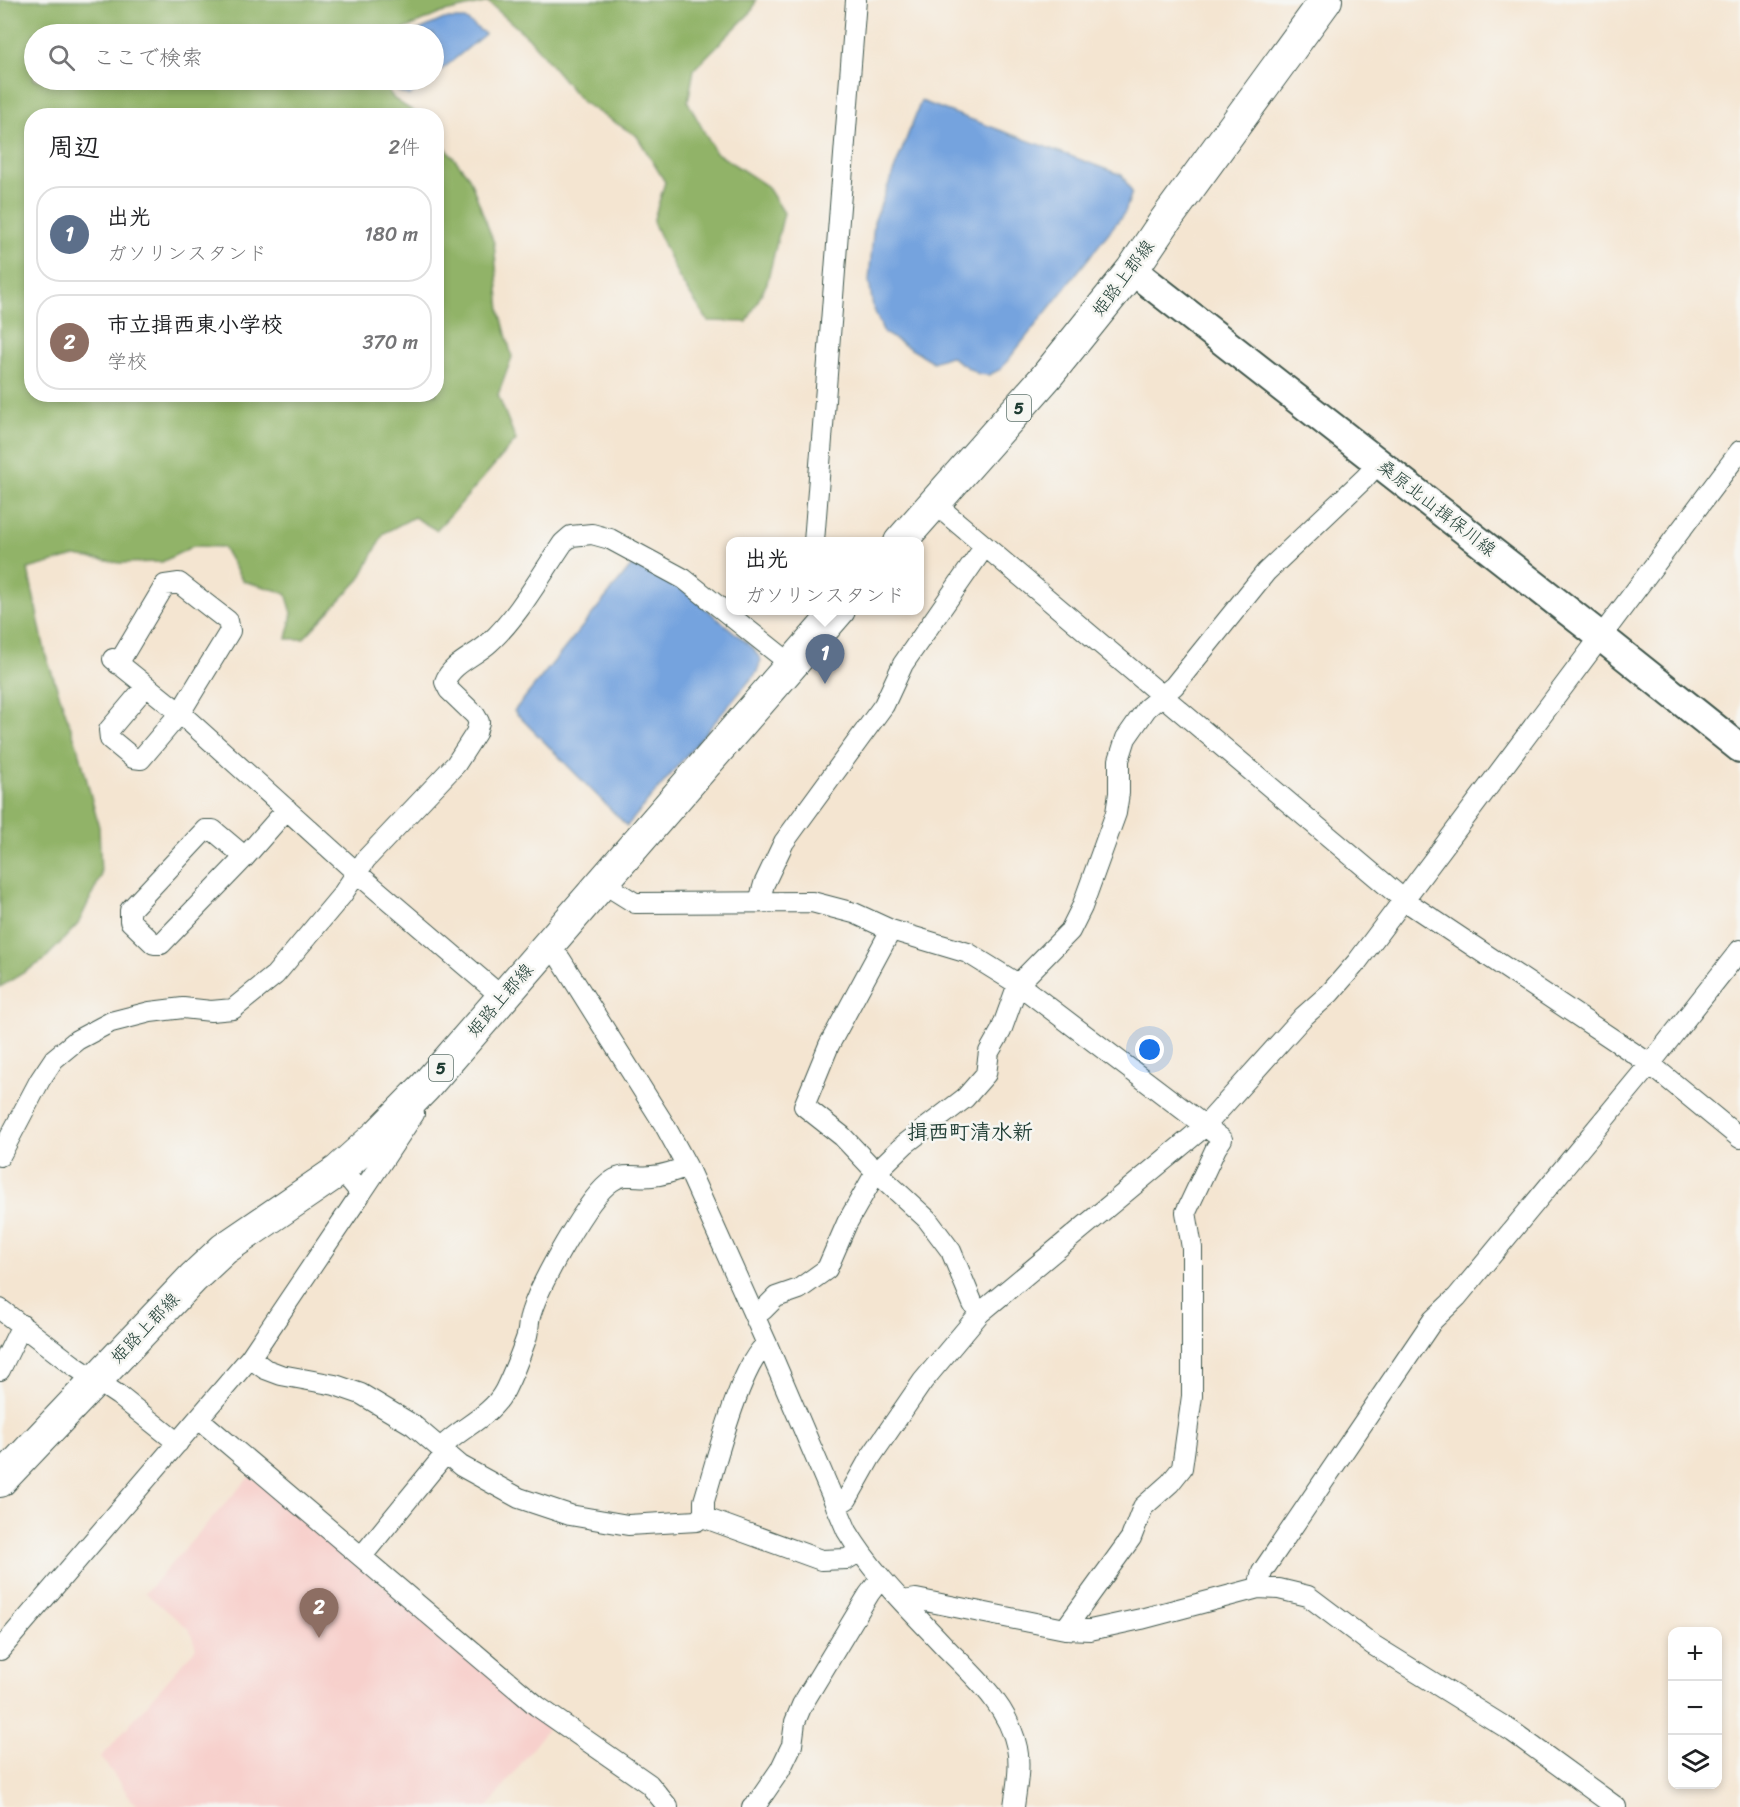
<!DOCTYPE html>
<html lang="ja">
<head>
<meta charset="utf-8">
<style>
	:root { --surface:#fff; --page:#f6f6f6; --text:#202124; --muted:#757577; --line:#e0e0e0; --accent:#1f6fb2 }
	body { margin:0; font-family:Sriracha,"Klee One",sans-serif; background:var(--page); color:var(--text) }
	.controls { position:absolute; right:18px; bottom:18px; display:grid; overflow:hidden; border-radius:12px; box-shadow:0 3px 9px #0003 }
	.controls button { width:54px; height:54px; display:grid; place-items:center; padding:0; border:0; border-bottom:2px solid var(--line); background:var(--surface); color:var(--text); font:30px sans-serif }
	.you { position:absolute; left:1150px; top:1050px; width:21px; height:21px; margin:-15px; border:4px solid #fff; border-radius:50%; background:#1a73e8; box-shadow:0 0 0 9px #1a73e833 }
	.badge { display:grid; place-items:center; width:39px; height:39px; border-radius:50%; background:var(--accent); color:#fff; font-size:20px; font-weight:700 }
	.pin { position:absolute; translate:-50% -50px; filter:drop-shadow(0 2px 3px #0008) }
	.pin::after { content:''; position:absolute; top:32px; width:21px; height:18px; background:inherit; clip-path:polygon(0 0,100% 0,50% 100%) }
	.popup { position:absolute; left:726px; top:537px; width:198px; height:78px; box-sizing:border-box; display:grid; place-content:center; border-radius:12px; background:var(--surface); filter:drop-shadow(0 2px 4px #0005); font-size:20px; white-space:nowrap; color:var(--muted) }
	.popup b { font-size:22px; color:var(--text) }
	.popup::after { content:''; position:absolute; left:50%; top:100%; margin-left:-12px; border:12px solid transparent; border-top-color:var(--surface) }
	.list { margin:0; padding:0; list-style:none }
	h2 { display:flex; justify-content:space-between; align-items:center; height:78px; margin:0; padding:0 24px; font-size:26px }
	h2 small { font-size:20px; font-weight:400; color:var(--muted) }
	.list li { display:grid; grid-template-columns:39px 1fr auto; gap:18px; align-items:center; box-sizing:border-box; height:96px; margin:0 12px 12px; padding:0 12px; border:2px solid var(--line); border-radius:24px }
	.list b { display:block; font-size:22px; white-space:nowrap }
	.list p { margin:0; font-size:20px; white-space:nowrap; color:var(--muted) }
	.list em { font-size:20px; font-style:normal; color:var(--muted) }
	.icon { flex:none; width:33px; height:33px; fill:none; stroke:currentColor; stroke-width:2; stroke-linecap:round; stroke-linejoin:round }
	.map { position:relative; flex:none; width:1740px; height:1807px; overflow:hidden }
	.search { position:absolute; background:var(--surface); box-shadow:0 3px 9px #0003; left:24px; top:24px; width:420px; height:66px; display:flex; align-items:center; gap:15px; box-sizing:border-box; padding:0 21px; border-radius:33px; color:var(--muted); font-size:22px }
	.panel { position:absolute; background:var(--surface); box-shadow:0 3px 9px #0003; left:24px; top:108px; width:420px; height:294px; border-radius:24px }
	.map>svg:first-child { display:block }
	.built { fill:#f7d0cc }
	.forest { fill:#91b367; stroke:#58784e; stroke-width:1.5 }
	.water { fill:#74a3de; stroke:#4a7089; stroke-width:1.5 }
	.lines { fill:none; stroke-linecap:round; stroke-linejoin:round }
	.minor-casing { stroke:#3f564c; stroke-width:22 }
	.secondary-casing { stroke:#3f564c; stroke-width:32 }
	.primary-casing { stroke:#3f564c; stroke-width:34 }
	.minor { stroke:#fff; stroke-width:20 }
	.secondary { stroke:#fff; stroke-width:28 }
	.primary { stroke:#fff; stroke-width:32 }
	.labels { text-anchor:middle; dominant-baseline:central; stroke-width:5; stroke-linejoin:round; paint-order:stroke }
	.shield { fill:#f6f6f2; stroke:#60746d; stroke-width:1.5 }
	.shield-label { font-size:16px; font-weight:bold; fill:#1f3d34 }
	.street-label { font-size:18px; fill:#1f3d34; stroke:#f6f6f2 }
	.quarter-label { font-size:21px; font-weight:bold; fill:#1f3d34; stroke:#f6f6f2 }
</style>
</head>
<body>
<div class="map">
<svg width="1740" height="1807" viewBox="0 0 1740 1807">
	<rect width="100%" height="100%" fill="#f6f6f2"/>
	<filter id="ink" filterUnits="userSpaceOnUse"><feTurbulence type="fractalNoise" baseFrequency=".0167" numOctaves="2"/><feDisplacementMap in="SourceGraphic" scale="12" xChannelSelector="R" yChannelSelector="G"/><feConvolveMatrix kernelMatrix="1 2 1 2 8 2 1 2 1" color-interpolation-filters="sRGB"/></filter>
	<filter id="wash" filterUnits="userSpaceOnUse"><feTurbulence type="fractalNoise" baseFrequency=".008" numOctaves="4" result="noise"/><feDisplacementMap in="SourceGraphic" scale="24" xChannelSelector="R" yChannelSelector="G"/><feGaussianBlur stdDeviation="1.35" result="paint"/><feColorMatrix in="noise" values="0 0 0 0 0 0 0 0 0 0 0 0 0 0 0 0 0 1.4 0 .05"/><feComposite in="paint" operator="in"/></filter>
	<g filter="url(#wash)">
		<rect width="100%" height="100%" fill="#f4e5d1"/>
		<!-- built -->
		<path class="built" d="M251,1475L550,1725L488,1807H137L101,1757L196,1648L189,1629L145,1593Z"/>
		<!-- forest -->
		<path class="forest" d="M0,0H756L752,11L694,69L688,102L715,152L767,186L784,213L767,283L747,322L708,321L679,278L653,222L665,182L637,136L582,102L529,38L488,2L441,13L393,34H34V80H381L394,99L419,115L32,116V394H436L437,137L469,177L494,243L500,311L512,357L498,395L516,440L457,508L436,530L414,517L384,533L360,579L303,639H287L292,613L286,593L243,581L223,547L193,546L162,562L120,563L75,556L28,569L46,656L80,754L99,827L101,876L78,924L43,961L0,987Z"/>
		<!-- water -->
		<path class="water" d="M444,19H465L485,34L434,76V34H410Z
			M389,80H429L409,96L397,91Z
			M921,101L1122,175L1132,192L1125,212L1001,369L989,375L978,374L950,356L933,362L884,333L873,307L869,281L874,222Z
			M633,564L681,588L753,648L761,660L757,672L627,826L514,711Z"/>
	</g>
	<g filter="url(#ink)">
		<g class="lines">
			<!-- minor casing -->
			<g class="minor-casing">
				<path id="minor" d="M934,503L1404,900L1650,1064L1740,1138
					M814,542L856,0
					M113,659L180,713L357,873L502,997
					M118,664L165,585L179,583L228,621L230,631L180,713L141,759L133,758L110,739L109,730L146,686
					M245,857L213,830H205L130,910V921L154,944H161L245,857L287,809
					M603,883L635,903L812,902L854,913L891,930L968,953L1018,984L1222,1139L1216,1148L1186,1212L1192,1248V1396L1182,1468L1170,1483L1143,1507L1131,1538L1065,1629
					M759,902L764,884L784,842L884,705L903,664L985,546
					M891,930L829,1045L804,1106L842,1136L876,1172L927,1219L951,1251L973,1304L980,1313
					M548,944L561,960L664,1124L687,1166L767,1344L847,1531C873,1575 912,1611 947,1649C975,1677 1009,1707 1017,1748C1021,1767 1016,1789 1014,1807
					M0,1156L40,1080L54,1059L77,1040L111,1022L150,1012L183,1008L211,1011L233,1009L275,975L342,895L366,859L456,764L476,733L479,722L475,715L449,690L445,682C451,664 475,656 489,643C518,617 541,575 563,543L571,536L592,534L610,539L684,579L792,665
					M360,1195L414,1114
					M0,1309L73,1365L118,1395L178,1443
					M754,1314L763,1310L776,1297L799,1289L827,1269L847,1223L876,1172L905,1144L965,1098L986,1074L989,1052L1001,1031L1018,984L1070,931L1082,907L1116,813L1119,793V760L1126,738L1147,708L1174,686L1266,572L1365,478L1379,462
					M767,1344C740,1363 715,1466 704,1501V1514L708,1519L821,1560L847,1559L859,1552
					M250,1358L265,1369L281,1375L335,1385L361,1394L413,1425L461,1466L519,1498L570,1515L628,1525L697,1521L704,1514
					M0,1370L22,1325
					M199,1419L537,1706L649,1784L668,1807
					M441,1448C461,1427 491,1417 505,1390C513,1374 520,1356 526,1339C529,1331 528,1321 531,1313C540,1284 588,1196 612,1181C625,1172 638,1178 652,1176C665,1175 676,1171 687,1166
					M836,1506L847,1499L870,1458L923,1381L980,1313L1205,1126L1303,1017L1330,993L1357,962L1740,451
					M362,1556L446,1453
					M1258,1588L1262,1572L1433,1320L1457,1297L1650,1064L1740,950
					M903,1601L916,1599L1065,1629L1090,1630L1141,1619L1258,1588L1279,1589L1308,1596L1373,1645L1513,1732L1616,1807
					M0,1650L250,1358L360,1195C355,1183 348,1178 338,1171
					M752,1807L758,1802L780,1770L792,1745L795,1722L802,1705L869,1594L881,1578"/>
			</g>
			<!-- secondary casing -->
			<g class="secondary-casing">
				<path id="secondary" d="M1132,270L1600,636L1740,748"/>
			</g>
			<!-- primary casing -->
			<g class="primary-casing">
				<path id="primary" d="M900,542L1046,377L1132,270L1165,221L1326,0
					M0,1481L193,1278L224,1249L338,1171L379,1134L425,1087L839,610"/>
			</g>
			<!-- minor -->
			<use href="#minor" class="minor"/>
			<!-- secondary -->
			<use href="#secondary" class="secondary"/>
			<!-- primary -->
			<use href="#primary" class="primary"/>
		</g>
	</g>
	<g class="labels">
		<!-- shield labels -->
		<g class="shield">
			<rect x="1007" y="395" width="24" height="26" rx="4.5"/>
			<rect x="429" y="1055" width="24" height="26" rx="4.5"/>
		</g>
		<g class="shield-label">
			<text x="1019" y="408">5</text>
			<text x="441" y="1068">5</text>
		</g>
		<!-- street labels -->
		<g class="street-label">
			<text transform="translate(1123 278) rotate(-53)">姫路上郡線</text>
			<text transform="translate(1437 508) rotate(38)">桑原北山揖保川線</text>
			<text transform="translate(500 1000) rotate(-49)">姫路上郡線</text>
			<text transform="translate(145 1328) rotate(-46)">姫路上郡線</text>
		</g>
		<!-- quarter labels -->
		<g class="quarter-label">
			<text x="970" y="1132">揖西町清水新</text>
		</g>
	</g>
</svg>
<div class="controls">
<button>+</button>
<button>−</button>
<button><svg class="icon" aria-label="layers" viewBox="0 0 24 24"><path d="M12 4l9 5-9 5-9-5zM3 14l9 5 9-5"/></svg></button>
</div>
<div class="you"></div>
<div class="pin badge" style="left:825px;top:684px;background:#5c6f8a">1</div>
<div class="popup"><b>出光</b>ガソリンスタンド</div>
<div class="pin badge" style="left:319px;top:1638px;background:#8d6e63">2</div>
<div class="search"><svg class="icon" aria-label="search" viewBox="0 0 24 24"><circle cx="10" cy="10" r="6"/><path d="M15 15l6 6"/></svg>ここで検索</div>
<section class="panel">
<h2>周辺<small>2件</small></h2>
<ul class="list">
<li><span class="badge" style="background:#5c6f8a">1</span><div><b>出光</b><p>ガソリンスタンド</p></div><em>180 m</em></li>
<li><span class="badge" style="background:#8d6e63">2</span><div><b>市立揖西東小学校</b><p>学校</p></div><em>370 m</em></li>
</ul>
</section>
</div>
</body>
</html>
